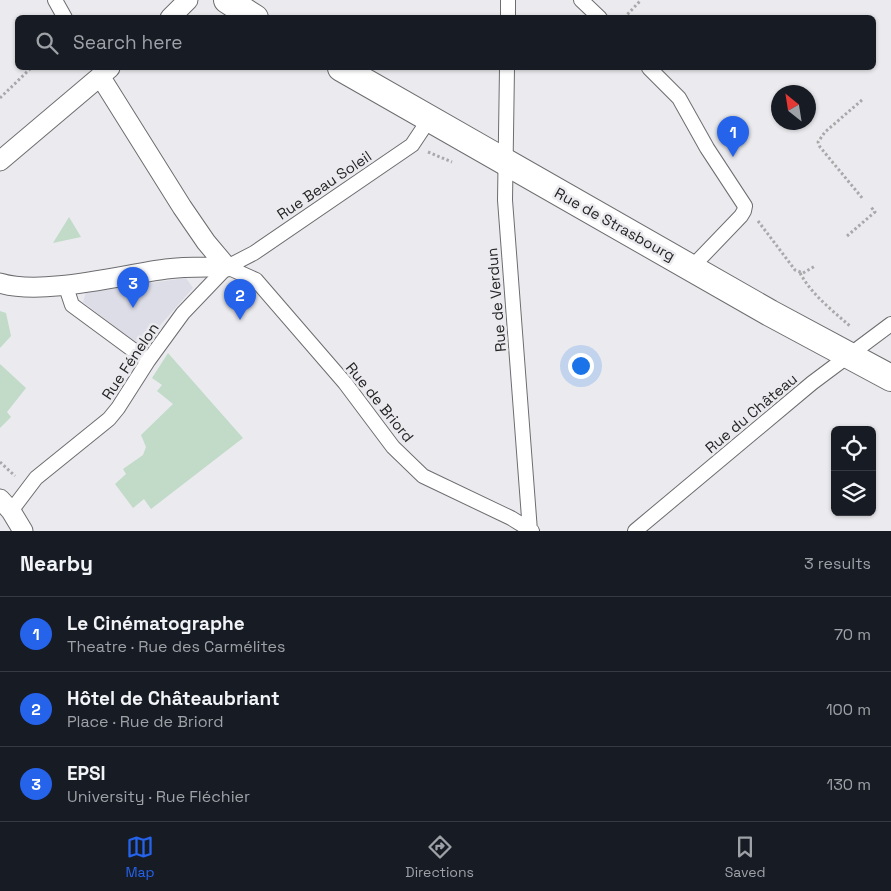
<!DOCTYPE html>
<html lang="en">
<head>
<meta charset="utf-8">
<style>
	:root { --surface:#171b24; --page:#20242c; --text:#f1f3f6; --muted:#9ea1a6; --line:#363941; --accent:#2563eb }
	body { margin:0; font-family:"Space Grotesk",sans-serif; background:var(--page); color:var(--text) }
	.controls { position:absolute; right:15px; bottom:15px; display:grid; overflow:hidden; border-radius:8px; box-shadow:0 1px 4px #0004 }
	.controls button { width:45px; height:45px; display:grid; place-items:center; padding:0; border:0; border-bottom:1px solid var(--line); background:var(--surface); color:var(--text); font:25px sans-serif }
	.compass { position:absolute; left:771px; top:85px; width:45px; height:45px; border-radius:50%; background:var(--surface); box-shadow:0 1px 4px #0004; rotate:330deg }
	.you { position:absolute; left:580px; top:365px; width:18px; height:18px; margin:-12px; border:4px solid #fff; border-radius:50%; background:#1a73e8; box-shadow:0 0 0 8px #1a73e833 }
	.badge { display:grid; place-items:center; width:32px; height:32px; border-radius:50%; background:var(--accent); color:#fff; font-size:16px; font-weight:700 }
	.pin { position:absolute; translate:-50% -41px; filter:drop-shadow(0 1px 2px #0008) }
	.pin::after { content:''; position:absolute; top:26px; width:18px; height:15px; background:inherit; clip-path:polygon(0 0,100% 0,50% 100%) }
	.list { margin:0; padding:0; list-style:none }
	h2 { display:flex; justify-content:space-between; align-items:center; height:65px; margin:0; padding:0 20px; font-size:21px }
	h2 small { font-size:16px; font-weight:400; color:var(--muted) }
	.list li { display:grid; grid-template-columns:32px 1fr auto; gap:15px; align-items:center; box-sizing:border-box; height:75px; padding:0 20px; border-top:1px solid var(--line) }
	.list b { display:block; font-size:19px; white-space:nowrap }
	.list p { margin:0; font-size:16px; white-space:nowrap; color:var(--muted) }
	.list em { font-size:16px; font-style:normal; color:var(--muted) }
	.icon { flex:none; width:28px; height:28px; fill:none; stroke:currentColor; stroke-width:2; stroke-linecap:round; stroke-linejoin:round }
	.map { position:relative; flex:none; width:891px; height:531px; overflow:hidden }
	.search { position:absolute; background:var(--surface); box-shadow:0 1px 4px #0004; left:15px; right:15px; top:15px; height:55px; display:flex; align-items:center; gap:12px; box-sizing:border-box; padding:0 18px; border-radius:8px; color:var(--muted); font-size:19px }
	.sheet { height:290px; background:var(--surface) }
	nav { display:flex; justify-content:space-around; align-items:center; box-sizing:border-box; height:70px; border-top:1px solid var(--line); background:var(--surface); font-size:14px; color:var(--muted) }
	nav a { display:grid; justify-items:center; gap:2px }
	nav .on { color:var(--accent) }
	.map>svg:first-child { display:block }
	.built { fill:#dddde8 }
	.green { fill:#c1dbc8 }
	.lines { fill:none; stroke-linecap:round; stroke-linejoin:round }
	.pedestrian-casing { stroke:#6d6d70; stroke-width:16 }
	.minor-casing { stroke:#6d6d70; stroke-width:21 }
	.secondary-casing { stroke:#6d6d70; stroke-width:28 }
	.path { stroke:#a9a9ac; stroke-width:3; stroke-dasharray:2.5 2.5; stroke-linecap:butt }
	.pedestrian { stroke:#fff; stroke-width:14 }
	.minor { stroke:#fff; stroke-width:19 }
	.secondary { stroke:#fff; stroke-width:26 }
	.labels { text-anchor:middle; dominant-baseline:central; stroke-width:5; stroke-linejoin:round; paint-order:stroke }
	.street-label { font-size:15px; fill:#252526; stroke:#ebebef }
</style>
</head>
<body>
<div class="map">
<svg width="891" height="531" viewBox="0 0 891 531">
	<rect width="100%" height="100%" fill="#ebebef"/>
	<!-- built -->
	<path class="built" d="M186,278L193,288L141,347L83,302L86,292Z"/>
	<!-- green -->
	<path class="green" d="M69,217L81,237L53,243Z
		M0,311L6,313L11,336L0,348Z
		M168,353L243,438L151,509L144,499L133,508L115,484L126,474L123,469L143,455L146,447L141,435L173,404L157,391L162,385L152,378Z
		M0,364L26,388L7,412L11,417L0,428Z"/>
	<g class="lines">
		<!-- pedestrian casing -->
		<g class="pedestrian-casing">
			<path id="pedestrian" d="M55,0L65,18
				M581,0L600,18
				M508,18V0
				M507,68L505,200L530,531
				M649,68L679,98L707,148L745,206L744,211L741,216L692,267
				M227,267L256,280L345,383L393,447L423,476L511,518L532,531
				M65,284L72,305L148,361
				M11,511L36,478L109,419L118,408L148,361L183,313L227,267L254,253L412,145L430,118
				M635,531L812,383L891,324"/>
		</g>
		<!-- minor casing -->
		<g class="minor-casing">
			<path id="minor" d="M170,18L188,0
				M100,76L182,207L206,242L227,267
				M0,161L110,68
				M0,283C42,296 121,275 166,269C186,266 207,267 227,267
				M0,499L11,511L23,531"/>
		</g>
		<!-- secondary casing -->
		<g class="secondary-casing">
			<path id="secondary" d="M227,0L255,18
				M341,68L770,313L891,378"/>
		</g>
		<!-- path -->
		<path class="path" d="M624,18L641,0
			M0,98L31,68
			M862,100L825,132L818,142L820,147L863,199
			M428,152L452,162
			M758,221L795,270L803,273L815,266
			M847,236L875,212L871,207
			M800,273C812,295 833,311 851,327
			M0,462L15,476"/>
		<!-- pedestrian -->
		<use href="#pedestrian" class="pedestrian"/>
		<!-- minor -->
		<use href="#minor" class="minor"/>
		<!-- secondary -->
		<use href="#secondary" class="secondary"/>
	</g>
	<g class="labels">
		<!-- street labels -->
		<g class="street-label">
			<text transform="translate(324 185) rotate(-34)">Rue Beau Soleil</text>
			<text transform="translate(615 224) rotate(29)">Rue de Strasbourg</text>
			<text transform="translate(496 300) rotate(-95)">Rue de Verdun</text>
			<text transform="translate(130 361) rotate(-56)">Rue Fénelon</text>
			<text transform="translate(380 402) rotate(51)">Rue de Briord</text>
			<text transform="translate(751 413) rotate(-40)">Rue du Château</text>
		</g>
	</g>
</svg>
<div class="controls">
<button><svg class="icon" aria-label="locate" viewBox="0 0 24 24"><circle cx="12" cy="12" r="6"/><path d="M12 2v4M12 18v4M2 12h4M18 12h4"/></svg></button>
<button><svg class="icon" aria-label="layers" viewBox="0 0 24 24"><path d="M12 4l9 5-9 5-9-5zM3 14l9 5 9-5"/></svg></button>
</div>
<svg class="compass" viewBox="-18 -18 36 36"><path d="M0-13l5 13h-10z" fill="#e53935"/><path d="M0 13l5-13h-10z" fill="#9ea1a6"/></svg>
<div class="you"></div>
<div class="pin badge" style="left:733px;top:157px">1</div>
<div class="pin badge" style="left:240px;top:320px">2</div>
<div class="pin badge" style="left:133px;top:308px">3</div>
<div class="search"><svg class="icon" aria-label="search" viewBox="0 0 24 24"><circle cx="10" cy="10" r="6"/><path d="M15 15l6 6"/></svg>Search here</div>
</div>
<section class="sheet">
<h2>Nearby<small>3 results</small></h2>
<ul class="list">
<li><span class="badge">1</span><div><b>Le Cinématographe</b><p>Theatre · Rue des Carmélites</p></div><em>70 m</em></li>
<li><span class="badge">2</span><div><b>Hôtel de Châteaubriant</b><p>Place · Rue de Briord</p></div><em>100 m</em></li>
<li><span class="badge">3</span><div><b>EPSI</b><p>University · Rue Fléchier</p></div><em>130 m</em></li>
</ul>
</section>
<nav>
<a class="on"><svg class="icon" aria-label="map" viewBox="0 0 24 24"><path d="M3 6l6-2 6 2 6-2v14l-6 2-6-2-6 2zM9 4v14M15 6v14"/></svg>Map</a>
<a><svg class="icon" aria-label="directions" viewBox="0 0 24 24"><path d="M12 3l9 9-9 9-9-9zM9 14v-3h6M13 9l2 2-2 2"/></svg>Directions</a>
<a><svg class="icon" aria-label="saved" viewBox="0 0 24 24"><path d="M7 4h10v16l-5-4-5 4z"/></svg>Saved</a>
</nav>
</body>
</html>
